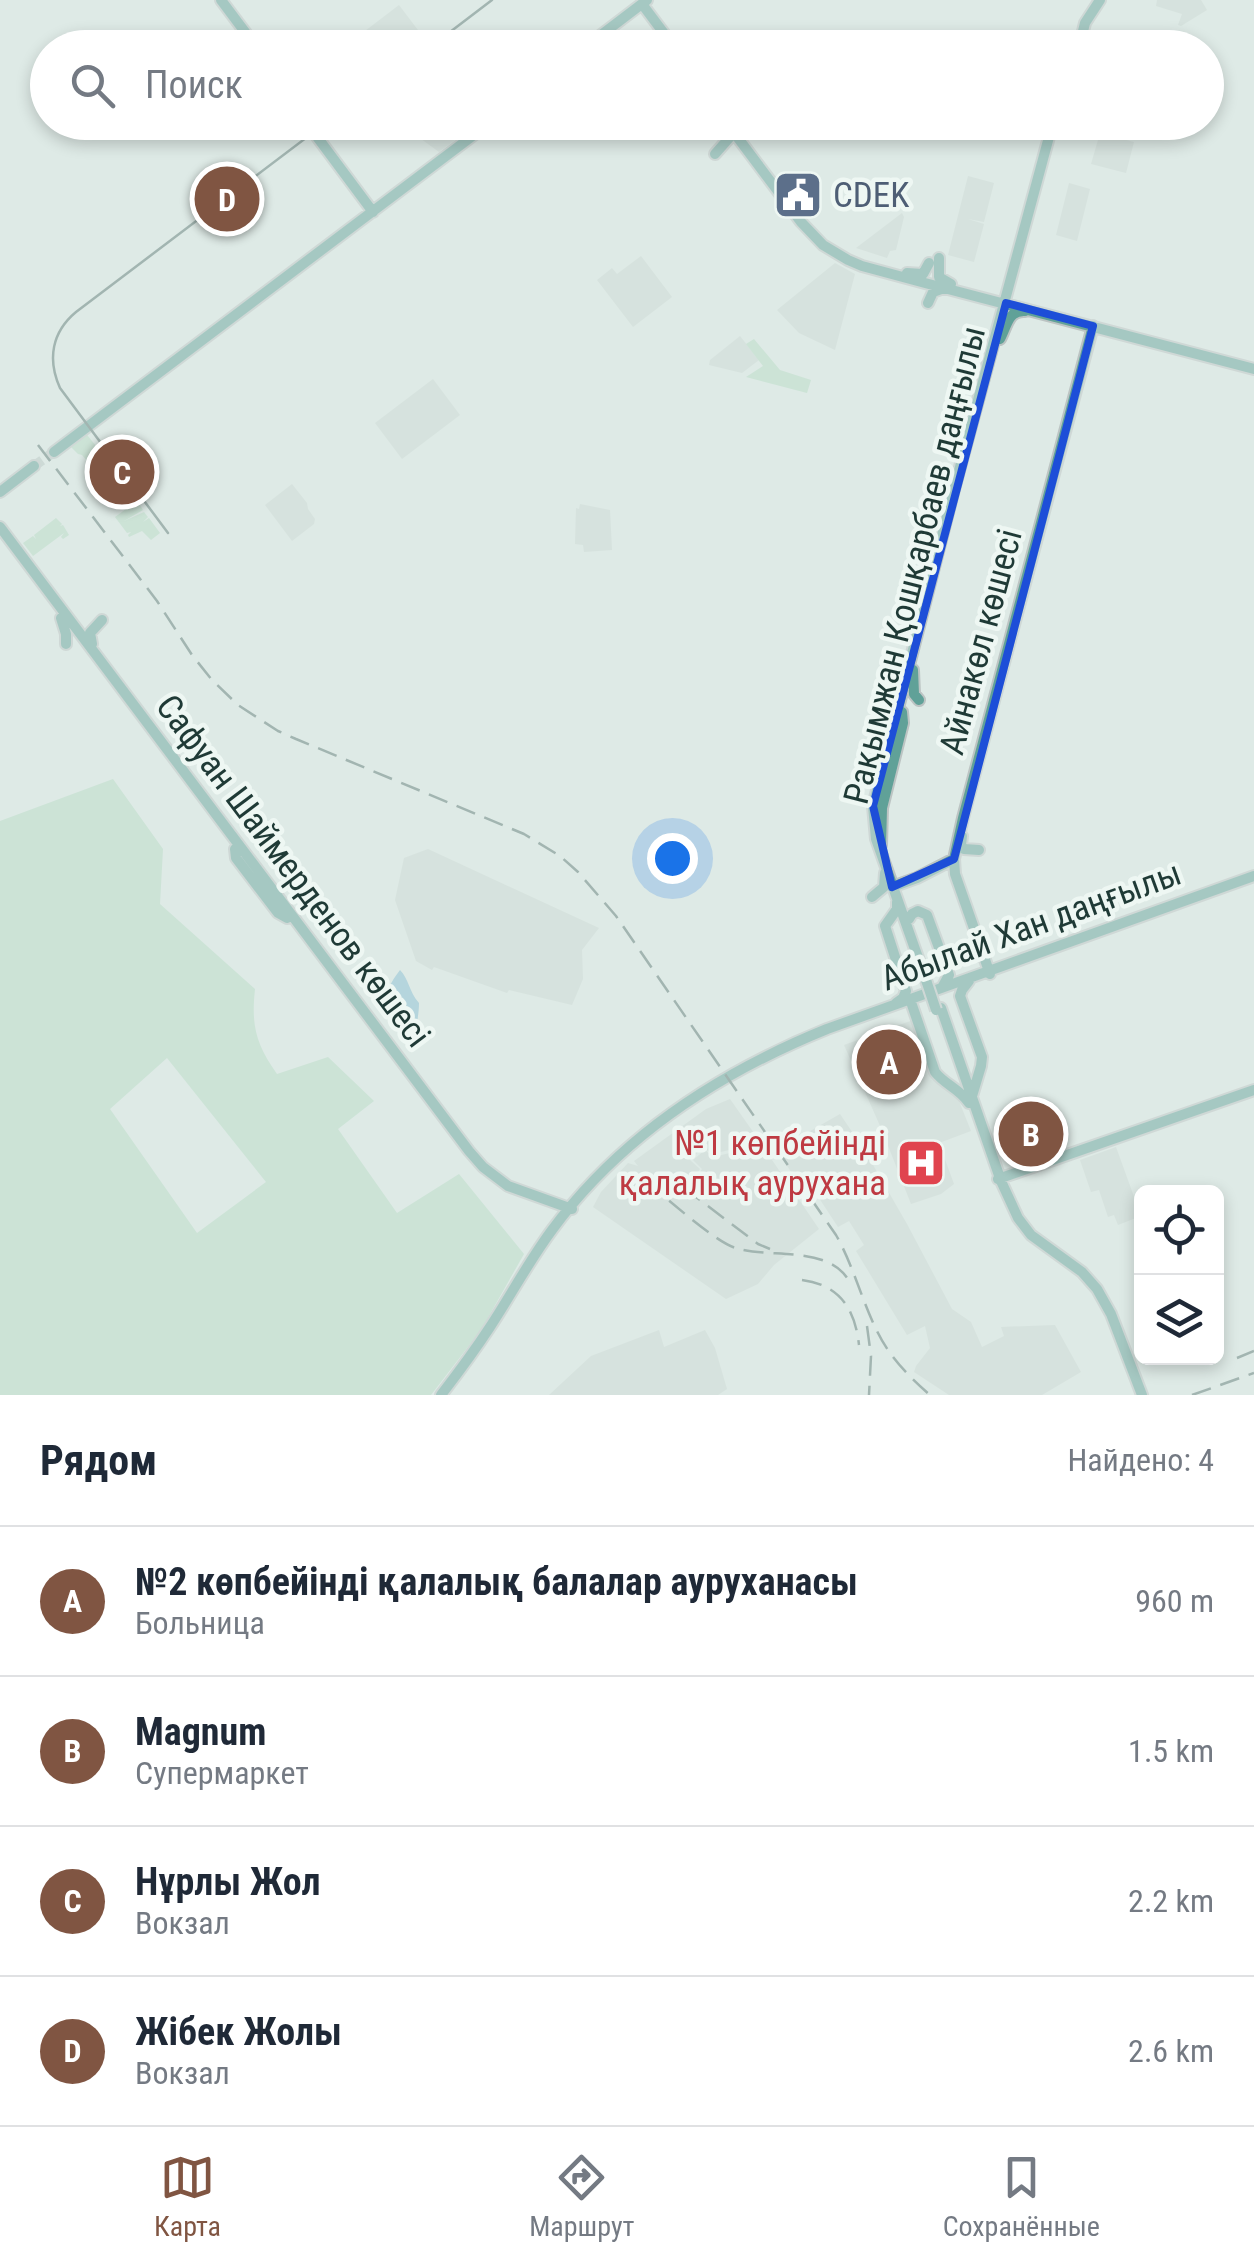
<!DOCTYPE html>
<html lang="ru">
<head>
<meta charset="utf-8">
<style>
	:root { --surface:#fff; --page:#f6f6f7; --text:#1f2937; --muted:#747a83; --line:#e0e1e3; --accent:#805542 }
	body { margin:0; font-family:"Roboto Condensed",sans-serif; background:var(--page); color:var(--text) }
	.controls { position:absolute; right:30px; bottom:30px; display:grid; overflow:hidden; border-radius:15px; box-shadow:0 5px 15px #0003 }
	.controls button { width:90px; height:90px; display:grid; place-items:center; padding:0; border:0; border-bottom:2px solid var(--line); background:var(--surface); color:var(--text); font:50px sans-serif }
	.you { position:absolute; left:672px; top:858px; width:35px; height:35px; margin:-25px; border:8px solid #fff; border-radius:50%; background:#1a73e8; box-shadow:0 0 0 15px #1a73e833 }
	.badge { display:grid; place-items:center; width:65px; height:65px; border-radius:50%; background:var(--accent); color:#fff; font-size:32px; font-weight:700 }
	.pin { position:absolute; translate:-50% -50%; border:5px solid #fff; box-shadow:0 2px 10px #0006 }
	.list { margin:0; padding:0; list-style:none }
	h2 { display:flex; justify-content:space-between; align-items:center; height:130px; margin:0; padding:0 40px; font-size:42px }
	h2 small { font-size:32px; font-weight:400; color:var(--muted) }
	.list li { display:grid; grid-template-columns:65px 1fr auto; gap:30px; align-items:center; box-sizing:border-box; height:150px; padding:0 40px; border-top:2px solid var(--line) }
	.list b { display:block; font-size:38px; white-space:nowrap }
	.list p { margin:0; font-size:32px; white-space:nowrap; color:var(--muted) }
	.list em { font-size:32px; font-style:normal; color:var(--muted) }
	.icon { flex:none; width:55px; height:55px; fill:none; stroke:currentColor; stroke-width:2; stroke-linecap:round; stroke-linejoin:round }
	.map { position:relative; flex:none; width:1254px; height:1395px; overflow:hidden }
	.search { position:absolute; background:var(--surface); box-shadow:0 5px 15px #0003; left:30px; right:30px; top:30px; height:110px; display:flex; align-items:center; gap:25px; box-sizing:border-box; padding:0 35px; border-radius:55px; color:var(--muted); font-size:38px }
	.sheet { height:730px; background:var(--surface) }
	nav { display:flex; justify-content:space-around; align-items:center; box-sizing:border-box; height:140px; border-top:2px solid var(--line); background:var(--surface); font-size:28px; color:var(--muted) }
	nav a { display:grid; justify-items:center; gap:5px }
	nav .on { color:var(--accent) }
	.map>svg:first-child { display:block }
	.built { fill:#ccdad5 }
	.green { fill:#b5dcc4; fill-rule:evenodd }
	.water { fill:#83bdd2 }
	.lines { fill:none; stroke-linecap:round; stroke-linejoin:round }
	.major-tunnel { stroke:#b8c7c3; stroke-width:10; stroke-dasharray:10 5; stroke-linecap:butt }
	.major-casing { stroke:#bcc4c3; stroke-width:14 }
	.major { stroke:#60a198; stroke-width:10 }
	.tram { stroke:#597671; stroke-width:2.5 }
	.rail { stroke:#597671; stroke-width:2.5; stroke-dasharray:20 10; stroke-linecap:butt }
	.major-bridge-casing { stroke:#bcc4c3; stroke-width:14; stroke-linecap:butt }
	.major-bridge { stroke:#60a198; stroke-width:10 }
	.marked { fill:none; stroke:#1d4ed8; stroke-width:8; stroke-linejoin:round }
	.labels { text-anchor:middle; dominant-baseline:central; stroke-width:9; stroke-linejoin:round; paint-order:stroke }
	.service-label { font-size:35px; fill:#4e5e75; stroke:#eef7f3; text-anchor:start }
	.street-label { font-size:35px; fill:#1f3a36; stroke:#eef7f3 }
	.health-label { font-size:35px; fill:#be3a42; stroke:#eef7f3; text-anchor:end }
</style>
</head>
<body>
<div class="map">
<svg width="1254" height="1395" viewBox="0 0 1254 1395">
	<rect width="100%" height="100%" fill="#deeae6"/>
	<!-- built -->
	<path class="built" d="M1157,0H1201L1207,10L1181,26L1178,25L1182,14L1156,6Z
		M399,5L424,38L413,47H376L373,45L370,47H351L348,44Z
		M399,123H478L439,152Z
		M1100,133L1134,142L1126,173L1091,164Z
		M968,176L994,183L984,222L968,219L984,224L974,262L948,255Z
		M1069,183L1090,189L1077,241L1056,235Z
		M902,213L904,217L896,250L890,251L887,258L856,248Z
		M641,256L672,297L633,327L597,280L612,268L617,274Z
		M835,263L855,274L835,350L799,333L777,310Z
		M740,336L759,360L742,373L709,365L710,360Z
		M433,379L460,415L402,459L375,423Z
		M292,484L307,503L308,509L315,519L314,524L292,541L265,505Z
		M580,504L610,510L612,550L584,552L583,545L575,544L576,508L579,509Z
		M428,849L599,928L582,950L583,979L572,1005L509,990L507,993L434,967L432,970L416,961L395,900L404,858Z
		M913,1020L933,1079L957,1096L971,1131L939,1143L954,1184L941,1194L911,1204L881,1128L844,1045Z
		M730,1099L756,1136L741,1153L729,1150L712,1154L703,1147L690,1160L700,1169L695,1177L673,1170L695,1180L702,1169L693,1160L705,1150L713,1157L730,1153L741,1155L757,1138L819,1229L774,1265L758,1284L726,1299L593,1207L601,1192L628,1163L638,1166L634,1161L706,1109Z
		M840,1114L865,1151L907,1224L952,1309L971,1322L982,1347L1004,1336L1001,1327L1055,1325L1081,1372L1042,1395H949L914,1372L916,1366L930,1348L925,1326L907,1335L856,1251L864,1245L849,1221L838,1227L815,1192L807,1197L777,1150Z
		M1116,1147L1141,1216L1118,1225L1114,1215L1108,1217L1099,1190L1091,1192L1080,1160Z
		M659,1330L664,1347L705,1330L715,1348L727,1389L718,1395H549L591,1356Z"/>
	<!-- green -->
	<path class="green" d="M754,339L780,370L811,380L807,393L746,377L763,366L746,344Z
		M84,431L100,451L95,455L113,478L98,495L89,483L96,478L94,469L82,455L78,454L71,447L76,437Z
		M137,501L143,510L124,521L144,512L148,517L143,522L149,518L160,533L151,540L142,531L129,537L128,535L131,532L127,533L115,517Z
		M56,518L62,524L60,526L63,525L69,535L63,539L61,537L64,533L33,556L23,543L33,536L36,539L34,535Z
		M113,779L163,849L160,904L255,989C251,1026 256,1044 277,1074L328,1057L374,1101L338,1129L397,1213L459,1174L524,1254L481,1330L431,1395H0V821ZM167,1058L266,1182L197,1233L110,1109Z"/>
	<!-- water -->
	<path class="water" d="M400,970C409,979 409,992 419,1003C419,1017 415,1030 414,1044C389,1015 373,1005 400,970Z"/>
	<g class="lines">
		<!-- major-tunnel -->
		<path class="major-tunnel" d="M34,466L54,452"/>
		<!-- major casing -->
		<g class="major-casing">
			<path id="major" d="M221,0L257,48
				M642,4L675,48
				M584,48L647,0
				M1079,48L1085,23L1100,0
				M306,122L373,212
				M726,122L801,222L823,245L848,260L862,266L925,283L1254,369
				M731,123L743,127L755,123
				M715,154L730,137L727,128
				M939,258V277L951,284
				M907,273L923,274L929,263
				M928,303L933,292L944,288
				M1000,339C1007,326 1008,310 1025,311
				M54,452L491,122
				M0,492L34,466
				M0,527L469,1151L483,1167L508,1186L572,1209
				M61,618L66,634V644
				M92,644L90,633L102,620
				M913,670L914,694L919,700
				M962,836L961,845L964,849L979,850
				M881,845L882,808L903,723L902,712
				M235,849L236,858L278,913L287,918
				M892,887L917,878L954,859
				M872,897L884,887L885,873
				M909,919L912,914L918,911L927,915L949,975L943,986
				M990,974L955,874L954,859L963,818L1093,326
				M969,981L962,990L960,996L982,1057L981,1066L972,1096
				M927,983L876,839L873,806L953,493L1053,122
				M911,1002L935,1072C945,1085 959,1088 969,1103
				M896,1003L903,998L906,991L885,926L897,909V902
				M941,1008L1001,1181L1018,1218L1031,1235L1082,1272L1097,1289L1111,1314L1142,1395
				M998,1179L1254,1090
				M441,1395C458,1373 475,1350 490,1327C511,1295 529,1261 552,1230C621,1136 721,1072 827,1029L1254,876"/>
		</g>
		<!-- major -->
		<use href="#major" class="major"/>
		<!-- tram -->
		<path class="tram" d="M429,48L492,0
			M168,533L60,388C47,359 52,332 76,312L327,122"/>
		<!-- rail -->
		<path class="rail" d="M38,445L157,601L192,655L212,680L238,705L278,731L296,739L524,834L560,856L578,872L616,916L836,1235C853,1265 861,1298 876,1329C888,1355 908,1376 930,1395
			M646,1182C666,1197 716,1243 736,1248C771,1259 833,1244 851,1285
			M684,1188L758,1244L770,1249
			M802,1280C840,1285 855,1309 859,1345
			M867,1326L871,1356L869,1395
			M1237,1358L1254,1351
			M1192,1395L1254,1373"/>
		<!-- major-bridge casing -->
		<g class="major-bridge-casing">
			<path id="major-bridge" d="M927,983L936,1010"/>
		</g>
		<!-- major-bridge -->
		<use href="#major-bridge" class="major-bridge"/>
	</g>
	<!-- marked area -->
	<path d="M0 0H1254V1395H0ZM1006,303L1093,326L954,859L892,887L873,806Z" fill="#deeae6" fill-opacity=".55" fill-rule="evenodd"/>
	<path class="marked" d="M1006,303L1093,326L954,859L892,887L873,806Z"/>
	<!-- icons -->
	<defs>
		<g id="civic-square" transform="scale(2.5)"><rect x="-9" y="-9" width="18" height="18" rx="4" fill="#5c6f8a" stroke="#eef7f3"/><path d="M-.6-6.5H3V-4.5H.6V-3L4-1V1h2V6H-6V1h2V-1L-.6-3ZM-1.2 2.5V6h2.4V2.5Z" fill="#fff"/></g>
		<g id="hospital-square" transform="scale(2.5)"><rect x="-9" y="-9" width="18" height="18" rx="4" fill="#e0444e" stroke="#eef7f3"/><path d="M-5-5h3v3.5h4V-5h3V5h-3V1.5h-4V5h-3Z" fill="#fff"/></g>
	</defs>
	<g fill-rule="evenodd">
		<use href="#civic-square" x="798" y="195"/>
		<use href="#hospital-square" x="921" y="1163"/>
	</g>
	<g class="labels">
		<!-- service labels -->
		<g class="service-label">
			<text x="833" y="195">CDEK</text>
		</g>
		<!-- street labels -->
		<g class="street-label">
			<text transform="translate(915 565) rotate(-76)">Рақымжан Қошқарбаев даңғылы</text>
			<text transform="translate(981 642) rotate(-75)">Айнакөл көшесі</text>
			<text transform="translate(293 871) rotate(53)">Сафуан Шаймерденов көшесі</text>
			<text transform="translate(1031 926) rotate(-20)">Абылай Хан даңғылы</text>
		</g>
		<!-- health labels -->
		<g class="health-label">
			<text x="886" y="1143">№1 көпбейінді<tspan x="886" dy="40">қалалық аурухана</tspan></text>
		</g>
	</g>
</svg>
<div class="controls">
<button><svg class="icon" aria-label="locate" viewBox="0 0 24 24"><circle cx="12" cy="12" r="6"/><path d="M12 2v4M12 18v4M2 12h4M18 12h4"/></svg></button>
<button><svg class="icon" aria-label="layers" viewBox="0 0 24 24"><path d="M12 4l9 5-9 5-9-5zM3 14l9 5 9-5"/></svg></button>
</div>
<div class="you"></div>
<div class="pin badge" style="left:889px;top:1062px">A</div>
<div class="pin badge" style="left:1031px;top:1134px">B</div>
<div class="pin badge" style="left:122px;top:472px">C</div>
<div class="pin badge" style="left:227px;top:199px">D</div>
<div class="search"><svg class="icon" aria-label="search" viewBox="0 0 24 24"><circle cx="10" cy="10" r="6"/><path d="M15 15l6 6"/></svg>Поиск</div>
</div>
<section class="sheet">
<h2>Рядом<small>Найдено: 4</small></h2>
<ul class="list">
<li><span class="badge">A</span><div><b>№2 көпбейінді қалалық балалар ауруханасы</b><p>Больница</p></div><em>960 m</em></li>
<li><span class="badge">B</span><div><b>Magnum</b><p>Супермаркет</p></div><em>1.5 km</em></li>
<li><span class="badge">C</span><div><b>Нұрлы Жол</b><p>Вокзал</p></div><em>2.2 km</em></li>
<li><span class="badge">D</span><div><b>Жібек Жолы</b><p>Вокзал</p></div><em>2.6 km</em></li>
</ul>
</section>
<nav>
<a class="on"><svg class="icon" aria-label="map" viewBox="0 0 24 24"><path d="M3 6l6-2 6 2 6-2v14l-6 2-6-2-6 2zM9 4v14M15 6v14"/></svg>Карта</a>
<a><svg class="icon" aria-label="directions" viewBox="0 0 24 24"><path d="M12 3l9 9-9 9-9-9zM9 14v-3h6M13 9l2 2-2 2"/></svg>Маршрут</a>
<a><svg class="icon" aria-label="saved" viewBox="0 0 24 24"><path d="M7 4h10v16l-5-4-5 4z"/></svg>Сохранённые</a>
</nav>
</body>
</html>
